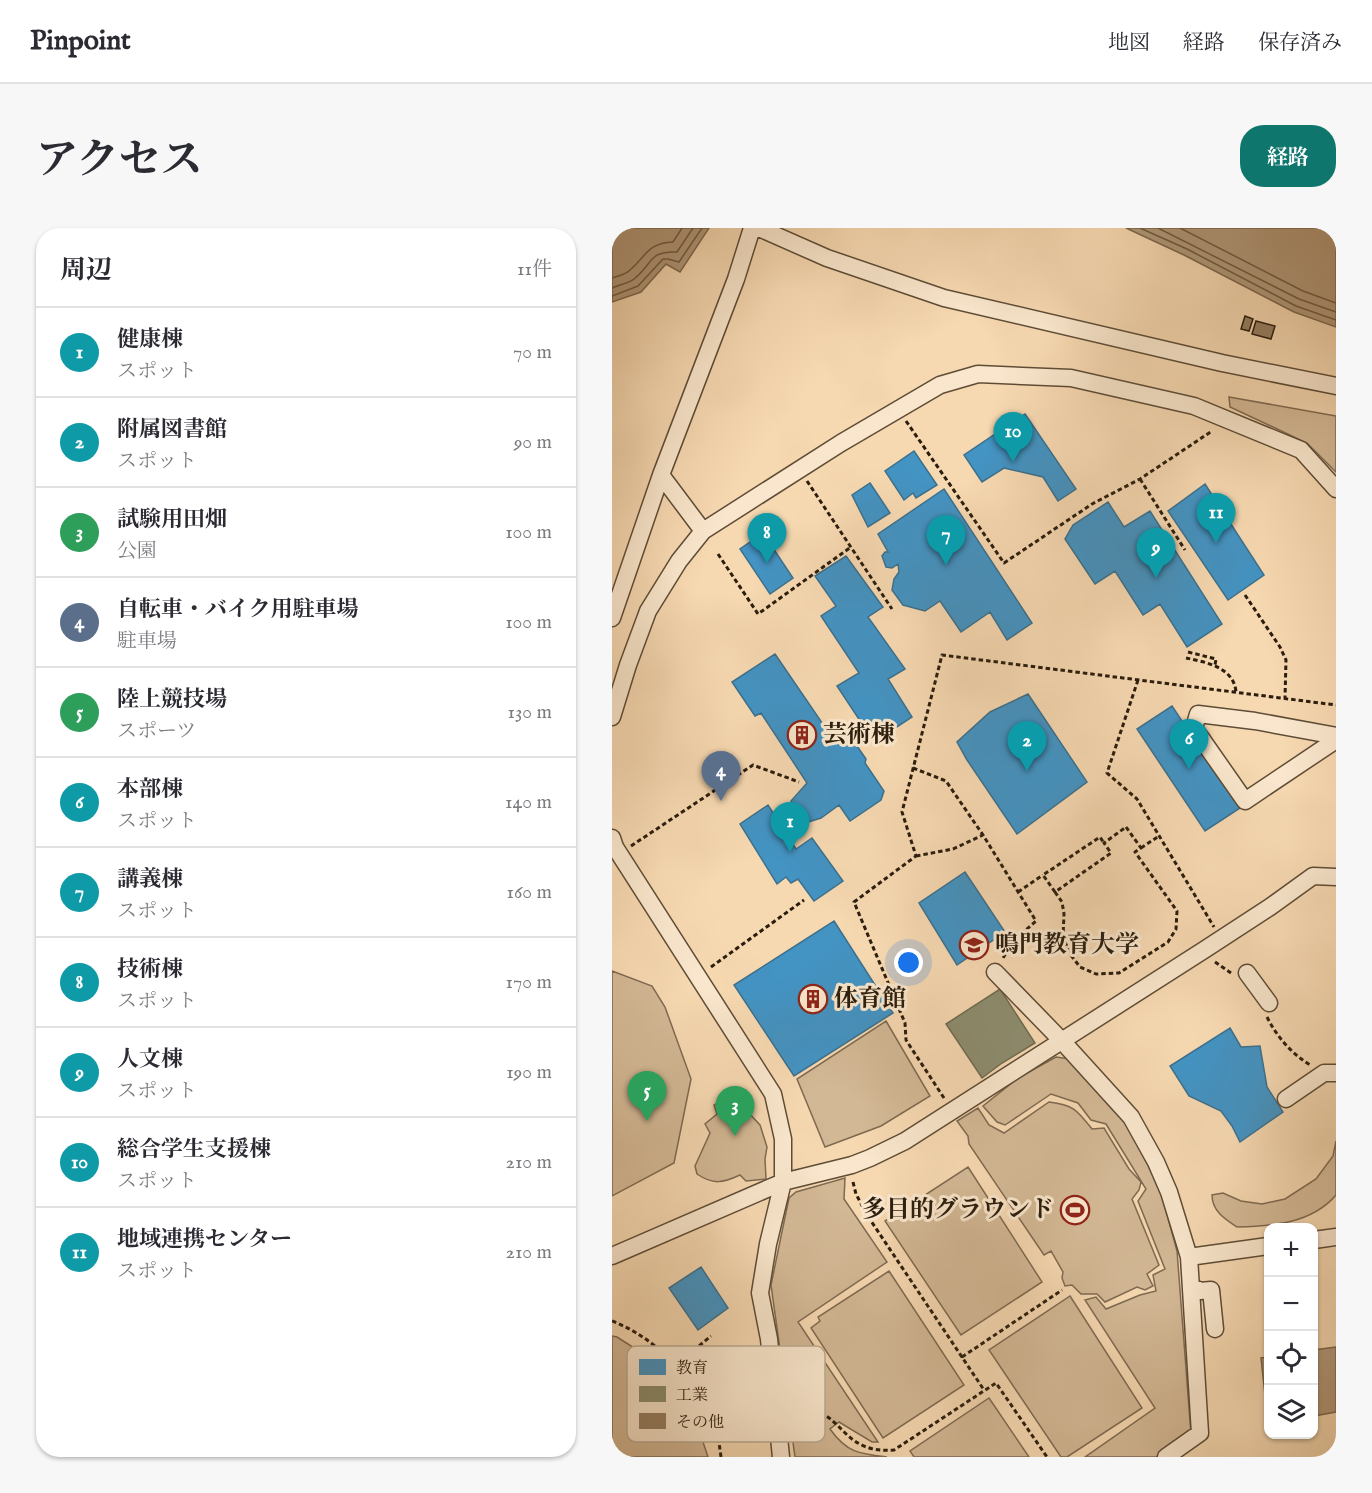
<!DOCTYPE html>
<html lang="ja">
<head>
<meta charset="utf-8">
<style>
	:root { --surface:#fff; --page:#f7f7f7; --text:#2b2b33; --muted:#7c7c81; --line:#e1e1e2; --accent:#0f766e }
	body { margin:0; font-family:"IM FELL English","Noto Serif JP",serif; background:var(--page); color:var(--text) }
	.controls { position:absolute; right:18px; bottom:18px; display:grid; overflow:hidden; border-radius:12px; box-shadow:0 2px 4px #0004 }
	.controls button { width:54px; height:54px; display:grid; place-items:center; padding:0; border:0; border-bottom:2px solid var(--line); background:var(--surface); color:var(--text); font:30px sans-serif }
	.you { position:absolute; left:297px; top:735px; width:21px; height:21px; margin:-15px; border:4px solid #fff; border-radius:50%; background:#1a73e8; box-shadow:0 0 0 9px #1a73e833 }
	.badge { display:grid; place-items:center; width:39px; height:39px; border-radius:50%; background:var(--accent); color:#fff; font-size:20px; font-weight:700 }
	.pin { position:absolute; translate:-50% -50px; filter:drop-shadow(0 2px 3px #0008) }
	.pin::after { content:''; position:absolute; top:32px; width:21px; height:18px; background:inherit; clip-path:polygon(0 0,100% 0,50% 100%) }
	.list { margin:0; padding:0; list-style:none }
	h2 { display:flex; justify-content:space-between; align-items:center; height:78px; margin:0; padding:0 24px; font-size:26px }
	h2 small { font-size:20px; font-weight:400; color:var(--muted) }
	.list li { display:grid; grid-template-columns:39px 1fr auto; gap:18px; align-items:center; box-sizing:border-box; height:90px; padding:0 24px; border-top:2px solid var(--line) }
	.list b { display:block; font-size:22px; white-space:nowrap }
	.list p { margin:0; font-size:20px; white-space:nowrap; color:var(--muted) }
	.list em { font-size:20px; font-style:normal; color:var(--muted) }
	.icon { flex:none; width:33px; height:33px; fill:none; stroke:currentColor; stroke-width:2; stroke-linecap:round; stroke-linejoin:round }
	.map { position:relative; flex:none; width:724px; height:1229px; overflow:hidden; border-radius:24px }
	header { display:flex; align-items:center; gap:36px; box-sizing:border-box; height:84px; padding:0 30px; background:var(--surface); border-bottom:2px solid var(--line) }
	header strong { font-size:28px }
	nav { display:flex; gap:33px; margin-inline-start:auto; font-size:21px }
	.intro { display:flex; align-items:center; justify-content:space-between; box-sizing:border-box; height:144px; padding:0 36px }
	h1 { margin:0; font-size:42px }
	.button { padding:15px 27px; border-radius:24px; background:var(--accent); color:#fff; font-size:21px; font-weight:700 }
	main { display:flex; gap:36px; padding:0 36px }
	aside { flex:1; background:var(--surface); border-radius:24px; box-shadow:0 2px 4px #0004 }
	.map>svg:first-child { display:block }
	.green { fill:#d3b895; stroke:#7f6a51; stroke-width:1.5 }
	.water { fill:#b19879; stroke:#7b674e; stroke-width:1.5 }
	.schools { fill:#4393c3; stroke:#3c708c; stroke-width:1.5 }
	.industry { fill:#8c8c6e; stroke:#6f6b51; stroke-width:1.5 }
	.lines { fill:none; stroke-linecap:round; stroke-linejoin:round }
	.shore { stroke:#6e5a43; stroke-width:1.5 }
	.building { fill:#957e62; stroke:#2b1d0d; stroke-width:1.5 }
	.minor-casing { stroke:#5e4c36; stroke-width:19 }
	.path { stroke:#2b1d0d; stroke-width:3; stroke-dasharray:4.5 3; stroke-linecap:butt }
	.minor { stroke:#f9e6cc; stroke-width:16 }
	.labels { text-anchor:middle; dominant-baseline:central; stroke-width:6; stroke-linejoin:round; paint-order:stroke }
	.poi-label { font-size:24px; font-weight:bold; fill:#2b1d0d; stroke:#f9e6cc; text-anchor:start }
	.key { fill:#f9e6cc; stroke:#bbaa93; stroke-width:1.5 }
	.key-label { font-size:16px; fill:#2b1d0d }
</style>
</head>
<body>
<header>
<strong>Pinpoint</strong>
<nav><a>地図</a><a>経路</a><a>保存済み</a></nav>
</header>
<div class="intro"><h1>アクセス</h1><a class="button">経路</a></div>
<main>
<aside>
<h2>周辺<small>11件</small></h2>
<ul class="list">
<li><span class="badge" style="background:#0f9aa8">1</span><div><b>健康棟</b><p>スポット</p></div><em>70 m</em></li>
<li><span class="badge" style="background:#0f9aa8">2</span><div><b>附属図書館</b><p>スポット</p></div><em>90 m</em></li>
<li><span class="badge" style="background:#2e9e5b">3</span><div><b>試験用田畑</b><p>公園</p></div><em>100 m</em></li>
<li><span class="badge" style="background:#5c6f8a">4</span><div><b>自転車・バイク用駐車場</b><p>駐車場</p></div><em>100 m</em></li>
<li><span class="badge" style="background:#2e9e5b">5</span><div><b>陸上競技場</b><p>スポーツ</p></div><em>130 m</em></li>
<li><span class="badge" style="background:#0f9aa8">6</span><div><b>本部棟</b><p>スポット</p></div><em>140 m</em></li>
<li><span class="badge" style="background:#0f9aa8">7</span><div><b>講義棟</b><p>スポット</p></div><em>160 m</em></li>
<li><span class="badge" style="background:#0f9aa8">8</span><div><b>技術棟</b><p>スポット</p></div><em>170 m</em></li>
<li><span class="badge" style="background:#0f9aa8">9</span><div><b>人文棟</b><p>スポット</p></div><em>190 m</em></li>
<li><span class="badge" style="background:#0f9aa8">10</span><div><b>総合学生支援棟</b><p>スポット</p></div><em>210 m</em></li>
<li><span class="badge" style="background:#0f9aa8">11</span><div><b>地域連携センター</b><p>スポット</p></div><em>210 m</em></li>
</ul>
</aside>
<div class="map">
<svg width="724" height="1229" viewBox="0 0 724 1229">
	<rect width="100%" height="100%" fill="#f6d8b1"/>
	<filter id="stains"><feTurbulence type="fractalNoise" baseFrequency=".00333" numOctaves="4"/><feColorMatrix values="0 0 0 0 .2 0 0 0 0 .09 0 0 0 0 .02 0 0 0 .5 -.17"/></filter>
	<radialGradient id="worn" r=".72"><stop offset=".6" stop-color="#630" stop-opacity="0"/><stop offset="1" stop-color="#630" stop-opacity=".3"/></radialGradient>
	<!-- green -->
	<path class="green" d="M617,169L724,188V244L695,215L618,179Z
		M0,743L40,758L53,779L79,851L62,935L0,968Z
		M274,793L318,868L269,898L213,919L185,851Z
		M444,829L458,831L514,894L548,961L565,1023L579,1206L547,1229H473L543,1180L473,1072L484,1069L494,1081L528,1067L544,1063L541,1047L553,1041L526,973L534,961L494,896L479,892L466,875L439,866L393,897L385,894L371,878L406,850Z
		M125,864L136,884L148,897L155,919L153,931L154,951L134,953L128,947C111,955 101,957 85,946L83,938L98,905L93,896L105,886L102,877Z
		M437,874C462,877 465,882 480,901L492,900L517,941L529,954L527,962L520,971L547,1037L535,1046L541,1058L533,1062L525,1059L493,1074L485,1066H469L460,1057L453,1058L450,1050L451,1044L439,1023L432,1027L357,916L356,908L345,893L366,880L377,897L392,905Z
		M724,913V967C699,996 660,998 625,999C613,991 600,983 600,967L611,965L629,973L650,976L673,971L704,951L721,928Z
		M356,939L430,1054L349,1107L273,993Z
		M233,950L232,971L275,1034L186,1094L266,1214H260L227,1194L218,1201C235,1225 248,1226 275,1229H183L159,1057L177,970L184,964Z
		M277,1043L352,1157L271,1210L199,1100L208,1093L206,1089Z
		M458,1068L530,1180L455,1229H449L377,1122Z
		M0,1108L5,1109L49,1137L80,1181L96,1229H0Z
		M377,1170L417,1229H302L298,1223Z"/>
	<!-- water -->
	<path class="water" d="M0,0H97L68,44L54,36L29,64L0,74Z
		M514,0H717L724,2V99L682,84L572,27Z
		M724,1119V1184L702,1188V1122Z
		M656,1129V1194L649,1130Z"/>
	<!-- schools -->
	<path class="schools" d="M413,186L464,261L446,273L431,249L392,240L370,254L352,227Z
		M302,223L325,257L304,270L301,265L292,272L273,243Z
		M258,255L278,285L256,299L240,267Z
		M593,256L652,347L616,372L556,283Z
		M332,261L420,395L395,412L378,384L349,404L328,373L313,383L291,377L280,362L282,351L287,344L286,336L280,340L274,339L270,328L273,324H276L266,306Z
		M496,274L512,299L538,283L610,396L575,419L548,376L531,387L503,343L483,356L453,311L461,297Z
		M151,305L181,350L158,366L128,321Z
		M234,328L271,379L256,389L293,441L276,451L300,489L262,514L225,458L247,445L209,388L224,378L203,348Z
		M163,426L221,511L234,502L254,531L253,535L272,563L269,572L238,593L227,577L209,590L193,595L179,573L195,555L149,485L143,488L120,454Z
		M416,466L475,554L405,606L355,532L345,514L378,484Z
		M560,478L628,580L593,603L525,501Z
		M156,577L184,621L200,610L231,653L202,673L186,651L179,655L174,649L165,656L128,596Z
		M353,644L393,704L345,737L307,675Z
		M222,693L281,785L182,848L122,757Z
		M618,800L629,819L648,818L655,859L671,884L628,914L620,898L609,883L577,868L558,838Z
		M89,1039L116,1080L86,1102L57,1060Z"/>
	<!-- industry -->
	<path class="industry" d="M388,761L423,815L390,835L370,850L334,796Z"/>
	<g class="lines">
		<!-- shore -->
		<path class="shore" d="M528,0L575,21L684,78L724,92
			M546,0L687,71L724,84
			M568,0L691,63L724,75
			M0,50C6,48 13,47 18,42C34,28 36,15 61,14L70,0
			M0,60C7,57 17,55 22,51C42,35 36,23 65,24L81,0
			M0,68L26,58L51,31H56L67,34L90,0"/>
	</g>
	<!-- building -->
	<path class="building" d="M633,88L641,91L637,103L629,101Z
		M644,93L663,98L659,111L640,106Z"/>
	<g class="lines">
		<!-- minor casing -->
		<g class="minor-casing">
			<path id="minor" d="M147,0L215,30L332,70L610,135L724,158
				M49,247L91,303
				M0,390L49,247L124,51L140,0
				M0,489L16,437L36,383L67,333L91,303L229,215L328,157L366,146L459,150L582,178L689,222L724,261
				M724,508L643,493L586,486L582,500L633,573L724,512
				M0,610L3,619L161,866L171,911V954L156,1016L148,1065L157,1111L169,1229
				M383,744L450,813L519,889L544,934L557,964L577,1029L588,1205L554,1229
				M635,745L657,775
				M674,871L712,845H724
				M702,1012L724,1009
				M0,1028L171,954L240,937L258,930L293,913L592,722L658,679L701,648L724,649
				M577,1029L656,1018
				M579,1058L588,1063L599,1062L603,1101"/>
		</g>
		<!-- path -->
		<path class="path" d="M294,193L392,335L480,276L528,251L600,203
			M528,251L573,322
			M195,253L280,381
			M106,326L146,386L239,319
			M633,367L668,419L674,432L673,470
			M576,424L604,431L603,437
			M574,430C593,434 622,439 624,464
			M526,452L495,545L525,571L602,699
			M301,540L334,553L371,607L424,693L400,714L390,732
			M514,599L529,620L523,624L565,683L564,701L556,714L507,745L484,746L468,739L458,726L451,709L452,686L450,674L443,664L499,625L492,615Z
			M19,618L141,537L187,554
			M529,620L547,608
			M304,628L341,621L371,607
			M406,664L431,647
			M443,664L431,647L488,609L492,615
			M603,734L619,745
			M99,739L192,672
			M655,789C665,809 679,825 698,837
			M332,870L294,812L293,795L242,674L304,628L290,584L330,427L724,477
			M241,954L244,966L255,987L372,1162
			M0,1093C49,1112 83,1154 105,1200
			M350,1129L450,1062
			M64,1137L99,1108
			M179,1185C185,1184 192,1182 198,1182C232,1187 231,1226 282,1222L384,1155L435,1229
			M109,1229L105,1200L126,1193L149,1191"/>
		<!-- minor -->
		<use href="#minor" class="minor"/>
	</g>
	<!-- icons -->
	<defs>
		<g id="building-ring" transform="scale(1.5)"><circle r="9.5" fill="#f9e6cc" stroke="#8f2418" stroke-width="1.5"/><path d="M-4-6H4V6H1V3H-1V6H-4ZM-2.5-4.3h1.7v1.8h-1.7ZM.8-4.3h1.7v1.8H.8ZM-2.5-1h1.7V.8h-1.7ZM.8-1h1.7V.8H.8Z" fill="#8f2418"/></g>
		<g id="university-ring" transform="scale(1.5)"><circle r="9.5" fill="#f9e6cc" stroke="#8f2418" stroke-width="1.5"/><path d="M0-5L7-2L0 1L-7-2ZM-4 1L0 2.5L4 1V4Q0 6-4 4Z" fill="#8f2418"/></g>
		<g id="stadium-ring" transform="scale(1.5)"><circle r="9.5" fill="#f9e6cc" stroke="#8f2418" stroke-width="1.5"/><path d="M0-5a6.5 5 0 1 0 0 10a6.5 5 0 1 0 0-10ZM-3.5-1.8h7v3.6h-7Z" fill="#8f2418"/></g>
	</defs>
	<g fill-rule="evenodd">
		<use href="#building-ring" x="190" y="507"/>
		<use href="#university-ring" x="362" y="717"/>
		<use href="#building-ring" x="201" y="771"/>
		<use href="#stadium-ring" x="463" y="982"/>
	</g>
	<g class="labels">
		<!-- poi labels -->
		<g class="poi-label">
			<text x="211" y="507">芸術棟</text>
			<text x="383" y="717">鳴門教育大学</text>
			<text x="222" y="771">体育館</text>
			<text x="442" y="982" text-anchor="end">多目的グラウンド</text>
		</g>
	</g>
	<!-- legend -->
	<rect x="15" y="1118" width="198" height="96" rx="9" class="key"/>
	<rect x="27" y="1131" width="27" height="16" fill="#4393c3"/>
	<rect x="27" y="1158" width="27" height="16" fill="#8c8c6e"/>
	<rect x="27" y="1185" width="27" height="16" fill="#957e62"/>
	<g class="key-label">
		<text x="64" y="1145">教育</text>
		<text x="64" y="1172">工業</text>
		<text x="64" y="1199">その他</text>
	</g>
	<rect width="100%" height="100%" filter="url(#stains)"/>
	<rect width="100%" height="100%" fill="url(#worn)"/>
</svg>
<div class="controls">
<button>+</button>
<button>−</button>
<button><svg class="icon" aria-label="locate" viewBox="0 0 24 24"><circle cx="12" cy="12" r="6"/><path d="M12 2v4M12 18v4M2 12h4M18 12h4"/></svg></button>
<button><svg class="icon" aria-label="layers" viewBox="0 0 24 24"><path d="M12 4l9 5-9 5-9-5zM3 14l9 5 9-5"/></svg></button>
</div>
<div class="you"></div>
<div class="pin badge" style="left:178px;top:624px;background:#0f9aa8">1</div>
<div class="pin badge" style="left:415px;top:543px;background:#0f9aa8">2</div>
<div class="pin badge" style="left:123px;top:908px;background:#2e9e5b">3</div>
<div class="pin badge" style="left:109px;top:573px;background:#5c6f8a">4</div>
<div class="pin badge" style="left:35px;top:893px;background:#2e9e5b">5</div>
<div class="pin badge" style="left:577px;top:541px;background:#0f9aa8">6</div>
<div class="pin badge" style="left:334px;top:337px;background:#0f9aa8">7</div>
<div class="pin badge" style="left:155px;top:335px;background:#0f9aa8">8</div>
<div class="pin badge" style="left:544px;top:350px;background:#0f9aa8">9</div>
<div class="pin badge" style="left:401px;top:234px;background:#0f9aa8">10</div>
<div class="pin badge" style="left:604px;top:315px;background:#0f9aa8">11</div>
</div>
</main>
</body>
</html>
